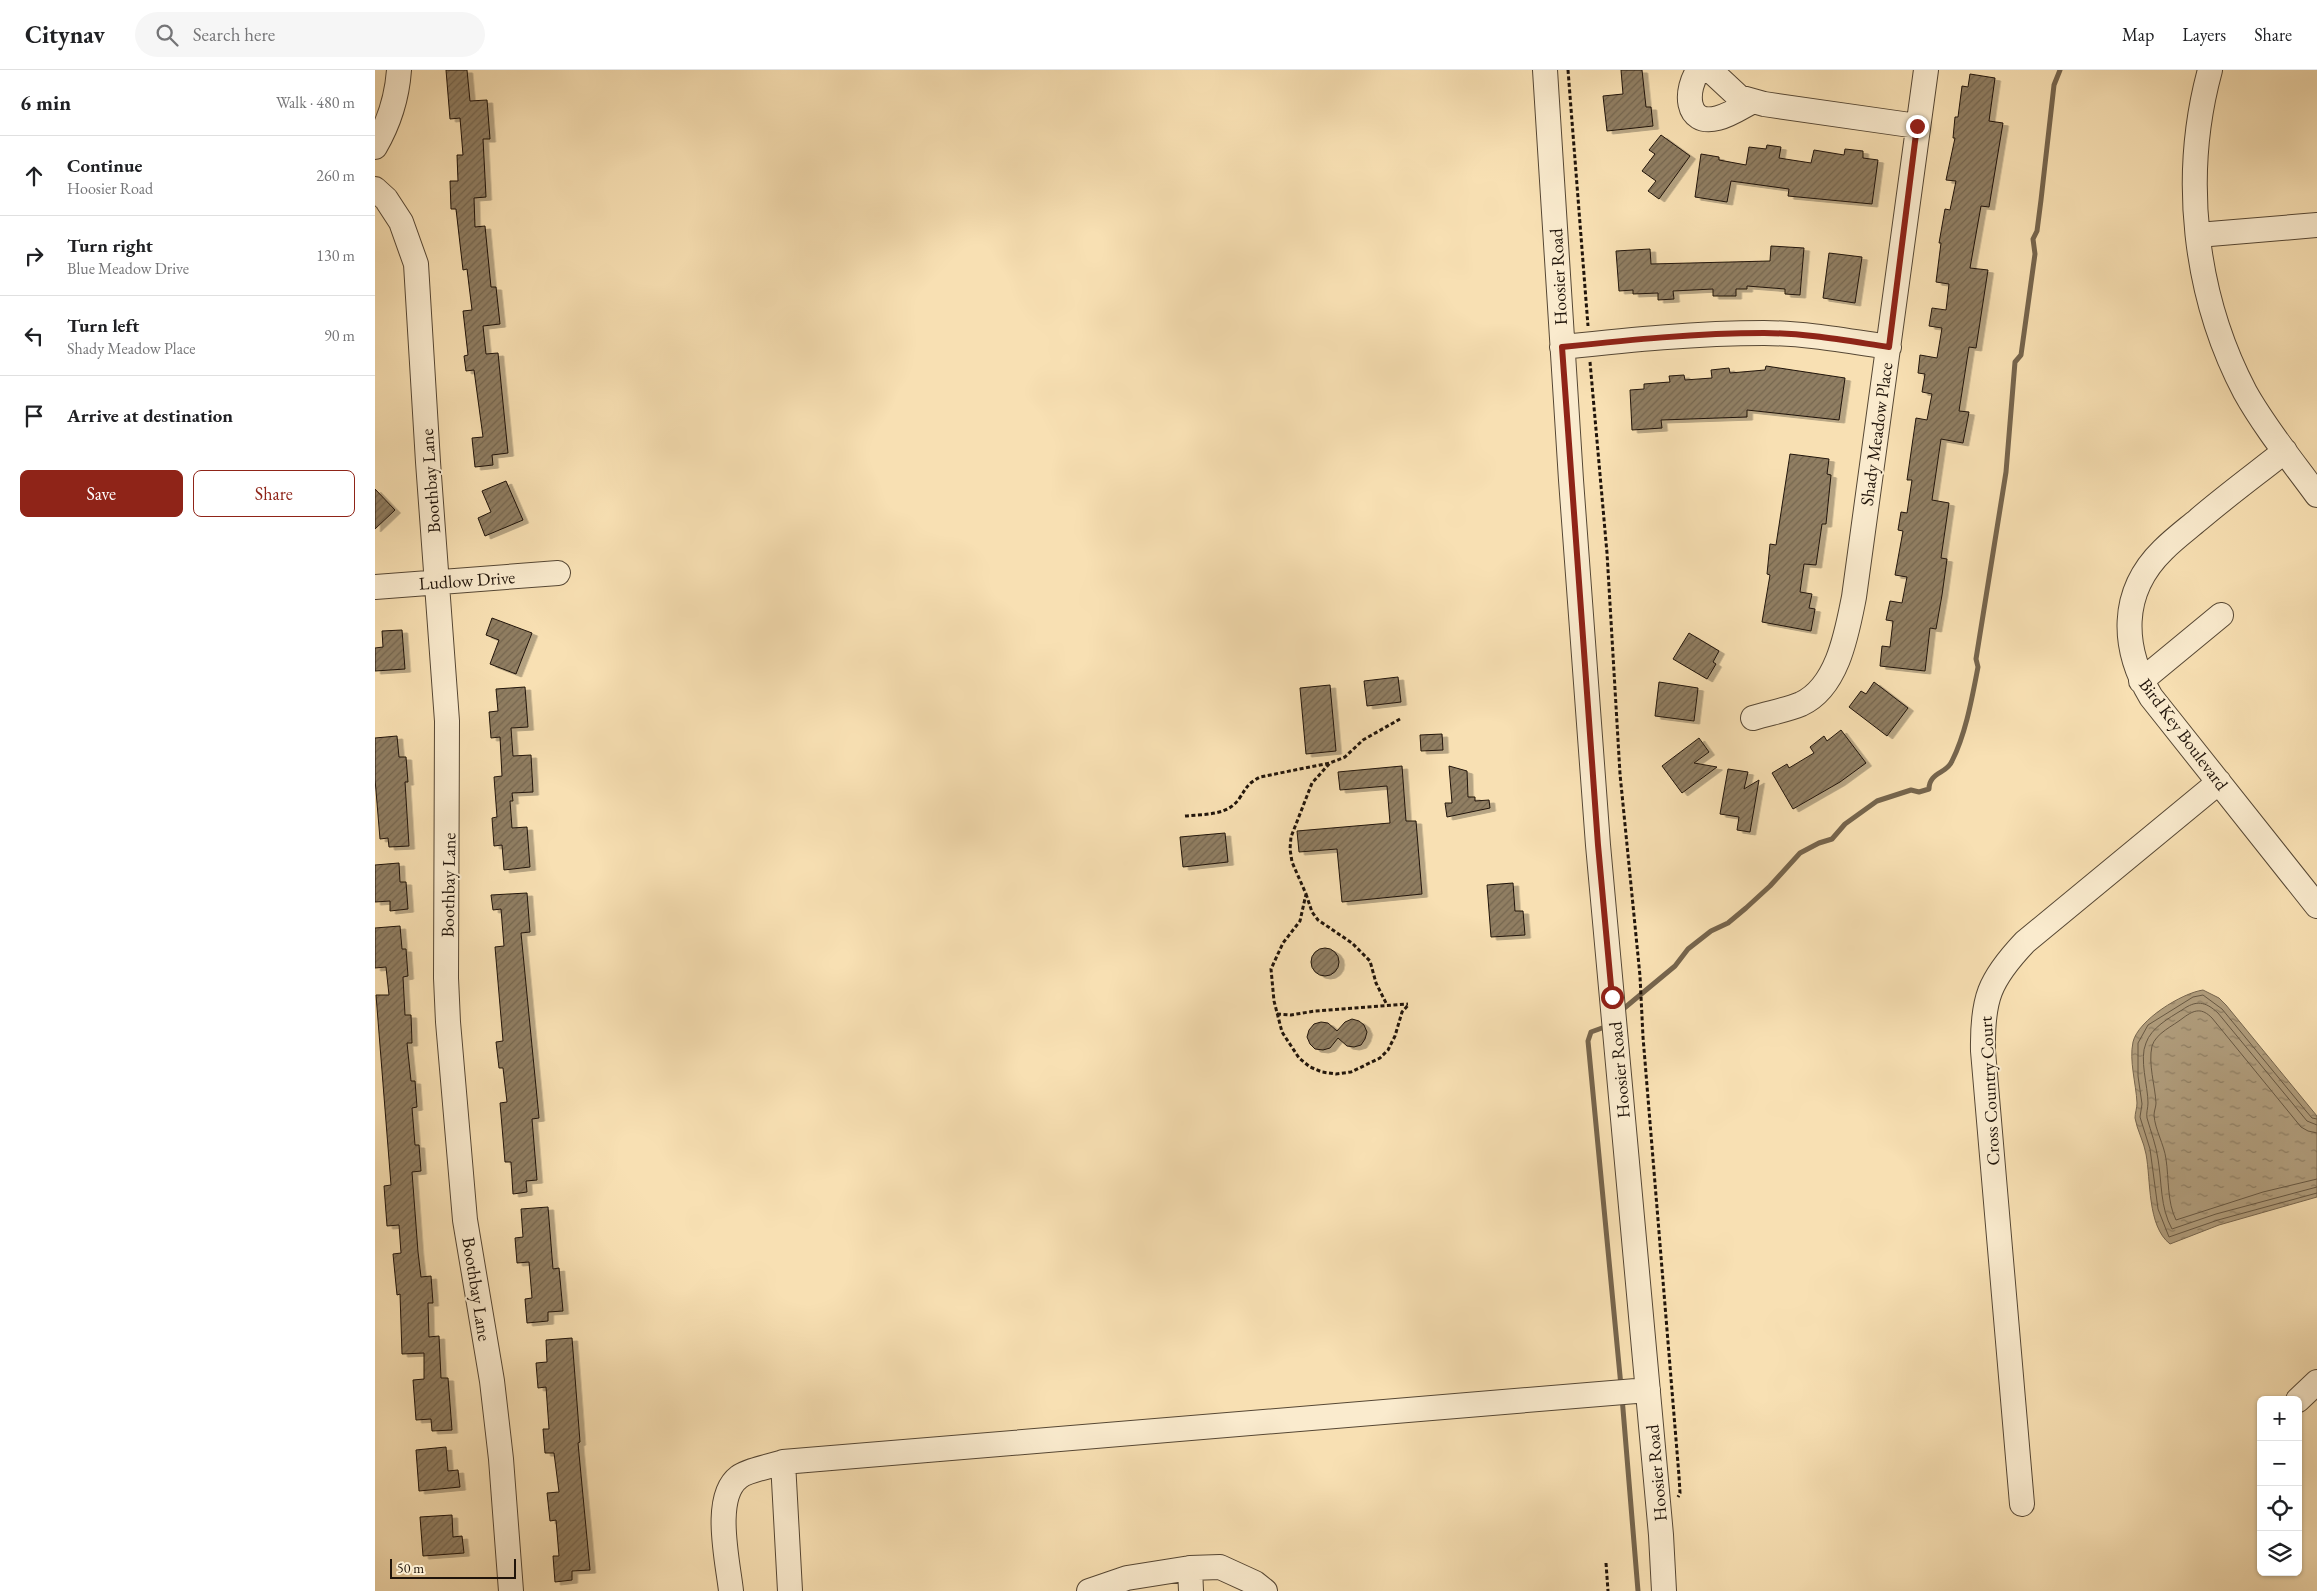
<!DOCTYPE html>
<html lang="en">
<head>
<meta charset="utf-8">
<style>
	:root { --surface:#fff; --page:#f6f6f6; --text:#202124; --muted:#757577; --line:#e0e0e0; --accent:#8f2418 }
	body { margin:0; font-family:"EB Garamond",serif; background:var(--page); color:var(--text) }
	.controls { position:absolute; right:15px; bottom:15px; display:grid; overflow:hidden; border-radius:8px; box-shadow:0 1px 4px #0004 }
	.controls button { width:45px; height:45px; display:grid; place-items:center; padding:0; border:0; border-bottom:1px solid var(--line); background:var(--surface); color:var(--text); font:25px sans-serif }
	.scale { position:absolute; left:15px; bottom:12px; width:126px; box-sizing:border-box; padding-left:5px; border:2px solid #20140a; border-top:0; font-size:14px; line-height:18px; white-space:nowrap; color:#20140a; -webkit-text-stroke:4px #faebce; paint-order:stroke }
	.stop { position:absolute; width:15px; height:15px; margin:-11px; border:4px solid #8f2418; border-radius:50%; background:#fff }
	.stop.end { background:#8f2418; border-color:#fff; box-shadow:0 1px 5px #0008 }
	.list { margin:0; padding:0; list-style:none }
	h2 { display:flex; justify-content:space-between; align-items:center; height:65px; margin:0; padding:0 20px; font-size:21px }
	h2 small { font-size:16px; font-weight:400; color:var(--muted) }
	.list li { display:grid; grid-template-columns:32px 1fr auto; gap:15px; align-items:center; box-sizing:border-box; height:80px; padding:0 20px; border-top:1px solid var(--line) }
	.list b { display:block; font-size:19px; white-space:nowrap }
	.list p { margin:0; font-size:16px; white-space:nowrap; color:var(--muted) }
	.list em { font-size:16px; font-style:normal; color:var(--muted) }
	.actions { display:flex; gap:10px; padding:15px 20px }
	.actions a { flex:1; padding:11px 0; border:1px solid var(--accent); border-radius:8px; text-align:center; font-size:18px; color:var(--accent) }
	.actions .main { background:var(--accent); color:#fff }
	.icon { flex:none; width:28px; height:28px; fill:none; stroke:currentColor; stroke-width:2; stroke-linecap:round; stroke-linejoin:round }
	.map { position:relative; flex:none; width:1942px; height:1521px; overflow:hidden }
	header { display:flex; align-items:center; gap:30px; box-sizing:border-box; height:70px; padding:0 25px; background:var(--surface); border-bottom:1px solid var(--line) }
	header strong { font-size:24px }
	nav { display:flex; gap:28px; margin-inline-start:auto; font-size:18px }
	.search { width:350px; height:45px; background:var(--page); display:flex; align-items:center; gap:12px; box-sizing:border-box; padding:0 18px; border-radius:28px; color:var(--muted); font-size:19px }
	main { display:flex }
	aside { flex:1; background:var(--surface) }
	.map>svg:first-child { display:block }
	.water { fill:url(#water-ripples); stroke:#76654d }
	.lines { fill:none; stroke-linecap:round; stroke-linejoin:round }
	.shore { stroke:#685842; stroke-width:1 }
	.stream { stroke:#76654d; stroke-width:5 }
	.building { fill:url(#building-hatch); stroke:#20140a; filter:url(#shadow) }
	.minor-casing { stroke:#564734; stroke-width:26 }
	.path { stroke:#20140a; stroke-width:3; stroke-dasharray:4 2.5; stroke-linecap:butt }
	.minor { stroke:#faebce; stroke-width:24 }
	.route { stroke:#8f2418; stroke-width:6 }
	.labels { text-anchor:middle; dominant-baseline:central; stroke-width:4; stroke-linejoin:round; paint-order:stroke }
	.street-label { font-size:18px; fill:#20140a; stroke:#faebce }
</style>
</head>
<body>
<header>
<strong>Citynav</strong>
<div class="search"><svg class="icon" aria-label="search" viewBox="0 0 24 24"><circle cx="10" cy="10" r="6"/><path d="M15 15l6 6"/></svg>Search here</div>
<nav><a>Map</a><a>Layers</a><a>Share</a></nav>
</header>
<main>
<aside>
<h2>6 min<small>Walk · 480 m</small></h2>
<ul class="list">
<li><svg class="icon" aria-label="ahead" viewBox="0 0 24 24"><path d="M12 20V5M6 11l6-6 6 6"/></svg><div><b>Continue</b><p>Hoosier Road</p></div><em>260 m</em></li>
<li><svg class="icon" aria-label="right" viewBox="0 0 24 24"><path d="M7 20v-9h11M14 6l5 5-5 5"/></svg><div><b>Turn right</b><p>Blue Meadow Drive</p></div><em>130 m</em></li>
<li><svg class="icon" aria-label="left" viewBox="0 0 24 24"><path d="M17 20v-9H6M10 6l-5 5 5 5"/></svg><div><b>Turn left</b><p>Shady Meadow Place</p></div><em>90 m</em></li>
<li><svg class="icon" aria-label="arrive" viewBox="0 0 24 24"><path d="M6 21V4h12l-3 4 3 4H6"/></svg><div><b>Arrive at destination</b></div></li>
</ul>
<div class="actions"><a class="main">Save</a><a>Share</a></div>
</aside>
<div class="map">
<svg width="1942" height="1521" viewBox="0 0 1942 1521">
	<defs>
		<pattern id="water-ripples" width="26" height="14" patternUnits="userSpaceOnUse" patternTransform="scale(1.25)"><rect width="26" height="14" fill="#af9b7a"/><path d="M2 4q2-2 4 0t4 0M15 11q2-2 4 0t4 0" fill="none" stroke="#8e7d62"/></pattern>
		<pattern id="building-hatch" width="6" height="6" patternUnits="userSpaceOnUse" patternTransform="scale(1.25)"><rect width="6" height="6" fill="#907e62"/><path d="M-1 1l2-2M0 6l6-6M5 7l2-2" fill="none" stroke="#75664f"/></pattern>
		<filter id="shadow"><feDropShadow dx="5.5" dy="3" stdDeviation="0" flood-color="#0004"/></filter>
	</defs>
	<rect width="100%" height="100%" fill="#f8e0b3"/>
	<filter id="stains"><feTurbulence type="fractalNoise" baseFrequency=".004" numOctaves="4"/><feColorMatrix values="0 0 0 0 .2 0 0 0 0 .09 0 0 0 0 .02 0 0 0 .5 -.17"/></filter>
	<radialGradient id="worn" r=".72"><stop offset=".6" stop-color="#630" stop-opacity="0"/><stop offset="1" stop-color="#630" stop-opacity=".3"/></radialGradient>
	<!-- water -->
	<path class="water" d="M1828,920L1844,928L1851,935L1942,1046V1127L1844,1155L1795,1174C1772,1156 1776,1110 1771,1084C1769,1072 1762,1060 1760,1048C1760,1043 1762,1038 1762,1033C1761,1013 1754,991 1758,972C1763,950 1807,923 1828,920Z"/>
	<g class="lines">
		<!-- shore -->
		<path class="shore" d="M1942,1049L1937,1048L1931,1041L1847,939L1828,925L1818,927L1773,955L1763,973V1006L1767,1034L1765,1047L1775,1079L1783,1139L1794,1167L1843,1150L1942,1123
			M1942,1055L1932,1051L1843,943C1830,931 1821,930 1807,940C1794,948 1776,958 1771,973C1764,989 1773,1016 1773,1033C1773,1038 1771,1043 1772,1048C1776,1062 1781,1075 1783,1089C1787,1113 1785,1137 1797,1159L1841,1144L1942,1117
			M1942,1063L1933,1061L1926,1057L1837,948C1827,938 1820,939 1808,948C1798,956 1781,963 1777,976C1773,994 1780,1015 1781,1033C1781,1037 1779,1041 1779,1045C1780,1060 1789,1074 1791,1089C1794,1109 1792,1132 1801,1150L1888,1122L1942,1109"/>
		<!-- stream -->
		<path class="stream" d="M1247,940L1300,896L1313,879L1336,861L1353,853L1371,838L1395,816L1425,783L1444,773L1457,769L1470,754L1502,731L1536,720L1544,722L1554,719C1554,702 1572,704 1577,691C1591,663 1597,628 1603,597L1601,589L1631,402L1640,292L1646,285L1660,184L1658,169L1662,161L1666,130L1679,15L1685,0
			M1227,958L1216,962L1213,971L1246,1316
			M1247,1327L1263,1521"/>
	</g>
	<!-- building -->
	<path class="building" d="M71,0H92L95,31L112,30L115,69H108L111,127L99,128L100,157L110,156L116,217H121L125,254L108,256L111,284L123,283L133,383L117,385L118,395L100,397L97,368L108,367L99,300L91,301L89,286L93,285L88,241L97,240L92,199L88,200L81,139H76L75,111H83L82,85H88L85,48L75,49Z
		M1246,0H1267L1271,37H1276L1278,56L1232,61L1228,26L1248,24Z
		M1595,4L1620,8L1614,51L1628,53L1614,137L1606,136L1595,198L1613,200L1601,278L1594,277L1584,341L1594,342L1588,373L1566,369L1557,430L1574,433L1566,488L1572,489L1567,525L1561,559L1555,558L1550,601L1505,596L1507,576L1515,577L1518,551L1511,550L1515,531L1527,533L1532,507L1520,505L1528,461L1523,460L1526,442L1532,443L1537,410H1532L1541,348L1552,350L1557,324L1547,322L1550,304L1543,303L1545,285L1562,288L1567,258L1554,256L1557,238L1571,240L1574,214L1561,212L1566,173H1564L1570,139L1575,140L1581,111L1571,110L1580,68H1578L1580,47H1583L1587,16L1593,17Z
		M1286,65L1315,86L1284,129L1273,121L1281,111L1267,101L1280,84L1274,80Z
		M1392,75L1406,77L1404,88L1436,93L1439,80L1469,85L1470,79L1488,81V88L1503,90L1497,134L1413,126L1414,119L1356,111L1352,132L1320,127L1326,84L1344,87V90L1371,95L1374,77L1391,79Z
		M1396,176L1429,178L1425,225L1410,224V219L1372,216V219H1361V226H1338V219L1298,221L1299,229L1283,230V223L1258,224V220L1244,221L1241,181L1275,179L1276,194L1395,191Z
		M1454,183L1487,187L1480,233L1448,228Z
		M1391,296L1470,308L1464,350L1372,340V347L1286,350L1287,358L1257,360L1255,320L1269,319V314L1295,312L1294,306L1309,305L1310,310L1337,308L1336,300L1354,298L1355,303L1390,300Z
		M1415,384L1454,389L1452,404L1456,405L1451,454H1447L1441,495L1429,494L1425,522L1437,524L1434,538L1440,539L1436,561L1387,552L1395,505L1392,504L1395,474L1401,475Z
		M131,411L148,450L110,466L103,448L116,442L107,421Z
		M0,419L20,440L0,459Z
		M117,548L157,563L141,604L115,594L124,570L111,565Z
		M27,560L30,599L0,601V578L8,577L7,561Z
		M1314,563L1344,581L1338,592L1341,594L1332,609L1298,589Z
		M1023,607L1026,632L992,636L989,611Z
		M1284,612L1323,618L1319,651L1280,646Z
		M1499,612L1533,638L1512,666L1474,637L1486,621L1491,624Z
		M955,615L961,681L931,684L925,618Z
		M150,617L153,657L136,658L138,686L156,685L158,722L137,723L138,731H135L137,758L152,757L155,797L129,800L127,775L119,776L117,748L122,747L119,707L127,706L125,667L116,668L114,642L123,641L121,619Z
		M1466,660L1491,693L1465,712L1418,739L1397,703L1412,694L1414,698L1439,683L1435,677L1449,666L1452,671Z
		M1067,664L1068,680L1046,681L1045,665Z
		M22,666L24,687H31L33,712H30L34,776L14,777L13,768L5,769L0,709V668Z
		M1324,668L1334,682L1319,693L1342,697L1307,723L1287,696Z
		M1027,696L1031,751H1041L1047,824L967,832L962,779L924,782L922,761L1015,753L1012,716L965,720L963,702Z
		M1074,696L1092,701L1093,727H1100V731L1114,730L1115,738L1072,747L1070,733H1077Z
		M1353,699L1373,702L1369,719L1384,710L1375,762L1362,760L1364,747L1345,744Z
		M850,763L853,792L808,797L805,767Z
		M24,793L25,812H31L33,839L15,841V831L0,832V795Z
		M1138,813L1140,841H1148L1150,865L1116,867L1112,815Z
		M152,823L155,862L146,863L164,1048L157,1049L162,1110L151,1111L152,1122L138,1124L136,1092H130L125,1033L132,1032L128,998H124L121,972L128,971L120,877L129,876L126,839L118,840L116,825Z
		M25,856L27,879H31L33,906L28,907L30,945H36L37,973H32L36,1011H40L42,1037L37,1038L40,1075H44L46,1101L37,1102L43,1182L46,1207L56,1206L58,1233H53L54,1267L64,1266L66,1308H73L77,1360L57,1361L56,1349L41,1350L38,1310L49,1309V1283L27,1284L25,1224L22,1225L18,1184L26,1183L24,1155L12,1156L9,1116L16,1115L1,925H14L11,897L0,898V858Z
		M936 892a14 14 0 1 1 28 0a14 14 0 1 1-28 0Z
		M977,949L984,951L989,955L992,962L990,969L986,975L979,977L972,976L963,968L955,978L948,980L940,979L935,974L932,967L934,960L939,954L946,952L953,953L962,961L970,952Z
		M173,1137L178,1199L184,1198L188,1241L173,1242V1251L152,1253L150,1229L157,1228L154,1192L142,1193L140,1168L148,1167L146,1139Z
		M197,1268L205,1372L203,1373L215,1500L197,1501V1510L180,1512L178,1486H184L181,1450L175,1451L172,1423L184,1422L179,1383H170L168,1359H174L171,1317L163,1318L161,1293L172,1292L171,1270Z
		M71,1377L73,1401L83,1400L85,1417L44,1421L41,1380Z
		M77,1445L78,1467L87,1466L89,1483L48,1486L45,1447Z"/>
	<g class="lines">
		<!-- minor casing -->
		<g class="minor-casing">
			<path id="minor" d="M1170,0L1196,410L1223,775L1286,1465L1289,1521
				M1324,0C1310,18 1309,57 1343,48C1355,45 1367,37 1378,31
				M1335,0L1364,27L1389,34L1542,56
				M1835,0C1806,106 1819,225 1870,322C1890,358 1918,392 1942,425
				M0,77C14,53 22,28 24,0
				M0,119L11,129L26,152L41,194L53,392L72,651L71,908L73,952L90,1150L117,1311L126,1389L136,1521
				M1823,165L1942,155
				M1187,277C1254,270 1321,263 1389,263C1430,263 1473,271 1514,277
				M1910,381C1881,404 1851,426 1823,450C1811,460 1799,469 1788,480C1744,523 1747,578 1776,627L1942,836
				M0,517L183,503
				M1766,611L1846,545
				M1378,648C1394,643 1412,640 1426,634C1463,617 1472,562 1479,527L1551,0
				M1923,1330L1942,1312
				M1647,1434L1608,981C1607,929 1614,910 1650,872L1844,712
				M815,1498L816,1521
				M356,1521C353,1492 337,1427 364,1407C373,1400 397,1396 408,1392
				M415,1521L408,1392L1273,1320
				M714,1521L752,1508L815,1498L845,1497L880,1513L890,1521"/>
		</g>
		<!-- path -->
		<path class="path" d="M1193,0L1213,256
			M1215,292L1232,483L1245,704L1265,906L1268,967L1304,1406L1305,1423L1303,1427
			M1025,649L988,670L970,687L955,693L937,713L916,767L915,779L917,792L931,824L925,851L908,873L896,899L899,931L907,962L924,988L935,997L947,1002L961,1004L976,1002L1005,988L1013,980L1020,966L1027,942L1034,934
			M810,746C829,744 852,746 864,729C872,717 872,714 885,707L955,693
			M931,824L937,842L943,850L977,873L995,891L1001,913L1012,935
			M902,944L916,945L940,941L1033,934
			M1231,1493L1233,1521"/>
		<!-- minor -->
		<use href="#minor" class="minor"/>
	</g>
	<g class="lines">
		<!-- route -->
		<path class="route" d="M1237,927L1223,775L1187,277C1254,270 1321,263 1389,263C1430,263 1473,271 1514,277L1542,56"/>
	</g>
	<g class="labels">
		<!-- street labels -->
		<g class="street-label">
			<text transform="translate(1183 207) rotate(-93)">Hoosier Road</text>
			<text transform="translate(1501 364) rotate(-82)">Shady Meadow Place</text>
			<text transform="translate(55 411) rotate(-94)">Boothbay Lane</text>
			<text transform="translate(92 510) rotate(-4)">Ludlow Drive</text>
			<text transform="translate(1809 664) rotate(53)">Bird Key Boulevard</text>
			<text transform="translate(73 815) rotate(-89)">Boothbay Lane</text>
			<text transform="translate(1244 1000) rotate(-95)">Hoosier Road</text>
			<text transform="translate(1614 1021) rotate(-93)">Cross Country Court</text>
			<text transform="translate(102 1219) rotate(81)">Boothbay Lane</text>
			<text transform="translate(1281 1403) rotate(-95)">Hoosier Road</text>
		</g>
	</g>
	<rect width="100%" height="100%" filter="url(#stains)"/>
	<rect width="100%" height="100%" fill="url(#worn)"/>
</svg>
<div class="controls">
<button>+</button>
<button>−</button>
<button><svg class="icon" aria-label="locate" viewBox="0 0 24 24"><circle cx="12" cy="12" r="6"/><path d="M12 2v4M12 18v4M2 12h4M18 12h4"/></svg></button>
<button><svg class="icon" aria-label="layers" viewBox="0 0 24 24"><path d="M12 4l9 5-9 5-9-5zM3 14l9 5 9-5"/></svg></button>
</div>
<div class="scale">50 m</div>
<div class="stop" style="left:1237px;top:927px"></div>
<div class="stop end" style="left:1542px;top:56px"></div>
</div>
</main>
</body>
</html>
